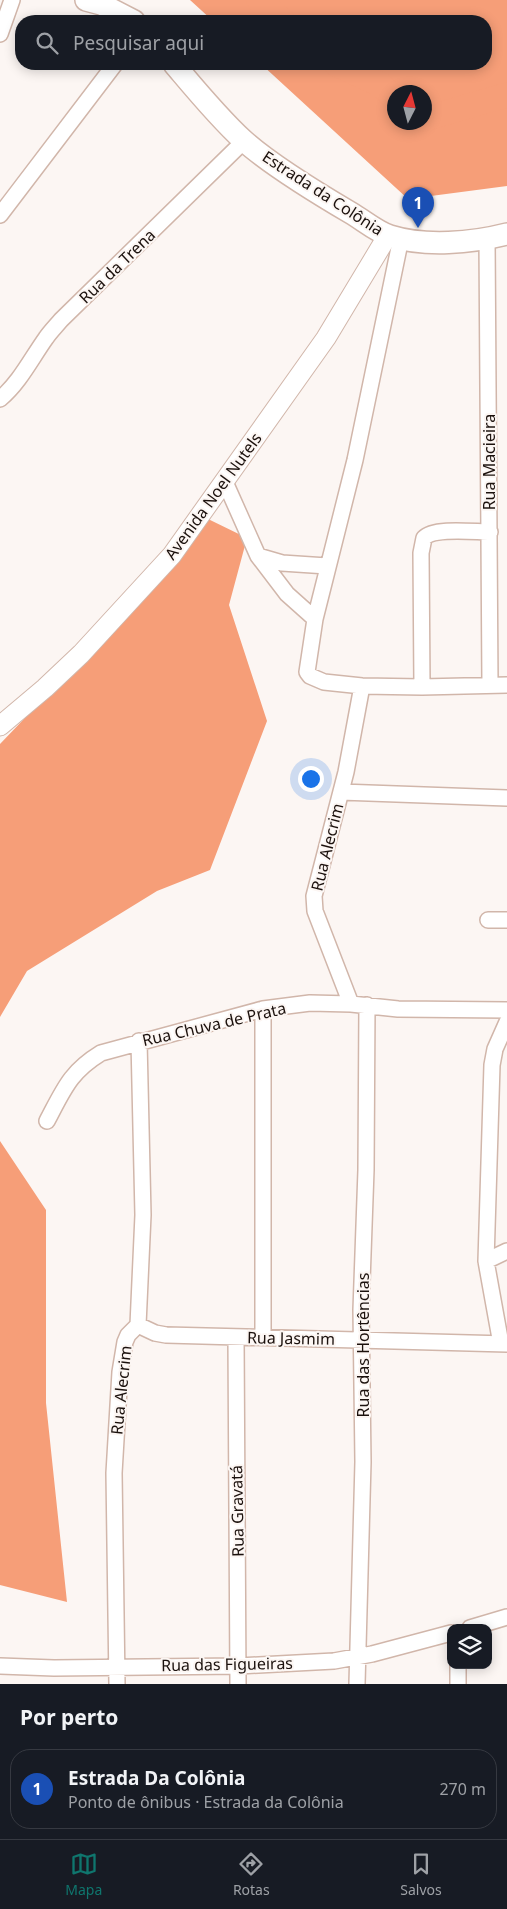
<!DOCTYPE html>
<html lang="pt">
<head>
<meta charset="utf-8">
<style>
	:root { --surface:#171b24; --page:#242831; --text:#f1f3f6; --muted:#9ea1a6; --line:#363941; --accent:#0f766e }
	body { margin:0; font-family:"Noto Sans",sans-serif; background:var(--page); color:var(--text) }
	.controls { position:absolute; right:15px; bottom:15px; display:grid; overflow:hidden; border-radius:10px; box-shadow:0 2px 12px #0003 }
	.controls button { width:45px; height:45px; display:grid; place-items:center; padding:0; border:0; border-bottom:1px solid var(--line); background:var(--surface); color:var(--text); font:25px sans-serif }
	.compass { position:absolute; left:387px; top:85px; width:45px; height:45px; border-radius:50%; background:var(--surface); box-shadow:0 2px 12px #0003; rotate:6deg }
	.you { position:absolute; left:310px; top:778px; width:18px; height:18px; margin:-12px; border:4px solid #fff; border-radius:50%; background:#1a73e8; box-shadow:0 0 0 8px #1a73e833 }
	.badge { display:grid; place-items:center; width:32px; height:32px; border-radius:50%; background:var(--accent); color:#fff; font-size:16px; font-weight:700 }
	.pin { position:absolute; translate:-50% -41px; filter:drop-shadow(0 1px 2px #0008) }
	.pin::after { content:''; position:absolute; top:26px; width:18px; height:15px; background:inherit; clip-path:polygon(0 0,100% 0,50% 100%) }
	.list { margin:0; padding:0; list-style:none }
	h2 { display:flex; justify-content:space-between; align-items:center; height:65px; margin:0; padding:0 20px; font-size:21px }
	h2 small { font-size:16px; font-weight:400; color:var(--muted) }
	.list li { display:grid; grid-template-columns:32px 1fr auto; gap:15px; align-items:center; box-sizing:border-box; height:80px; margin:0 10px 10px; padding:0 10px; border:1px solid var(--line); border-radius:20px }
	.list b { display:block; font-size:19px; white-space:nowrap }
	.list p { margin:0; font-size:16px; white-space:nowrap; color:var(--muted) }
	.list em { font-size:16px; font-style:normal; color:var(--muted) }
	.icon { flex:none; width:28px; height:28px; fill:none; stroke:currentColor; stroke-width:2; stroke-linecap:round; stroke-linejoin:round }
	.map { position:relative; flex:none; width:507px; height:1684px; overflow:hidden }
	.search { position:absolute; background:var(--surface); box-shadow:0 2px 12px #0003; left:15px; right:15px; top:15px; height:55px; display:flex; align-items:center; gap:12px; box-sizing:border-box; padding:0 18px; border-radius:20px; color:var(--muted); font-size:19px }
	.sheet { height:155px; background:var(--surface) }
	nav { display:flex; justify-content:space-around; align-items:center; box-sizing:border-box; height:70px; border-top:1px solid var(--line); background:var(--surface); font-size:14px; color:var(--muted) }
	nav a { display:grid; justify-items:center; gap:2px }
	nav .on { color:var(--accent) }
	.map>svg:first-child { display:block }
	.forest { fill:#f69e78; fill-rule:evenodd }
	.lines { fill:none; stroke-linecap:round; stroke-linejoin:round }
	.river { stroke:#f69e78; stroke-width:25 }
	.minor-casing { stroke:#d1b6aa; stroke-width:18 }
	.tertiary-casing { stroke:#d1b6aa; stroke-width:21 }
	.secondary-casing { stroke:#d1b6aa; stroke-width:24 }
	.minor { stroke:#fff; stroke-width:15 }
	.tertiary { stroke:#fff; stroke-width:19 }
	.secondary { stroke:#fff; stroke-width:21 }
	.labels { text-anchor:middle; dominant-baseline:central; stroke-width:4; stroke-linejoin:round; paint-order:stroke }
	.street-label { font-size:16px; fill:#1b110d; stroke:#fcf6f3 }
</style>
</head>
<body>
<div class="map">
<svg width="507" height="1684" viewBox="0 0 507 1684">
	<rect width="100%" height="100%" fill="#fcf6f3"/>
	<!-- forest -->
	<path class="forest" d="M190,0H507V186L408,199L261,64H486V21H213ZM424,92V122H394V92Z
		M206,518L247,538L229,605L267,721L210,870L157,891L27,971L0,1017V744L47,695Z
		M0,1141L46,1210V1403L67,1602L0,1585Z"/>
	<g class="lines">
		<!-- river -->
		<path class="river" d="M259,0L283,21
			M336,64L381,85L394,98
			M424,119L507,95"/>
		<!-- minor casing -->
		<g class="minor-casing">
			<path id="minor" d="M0,34L12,0
				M0,215L115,64
				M401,238L355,460L315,619L307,672L310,676L324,682L362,686L422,687L507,685
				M487,239L490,685
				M0,399C20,382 31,359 46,338C50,332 56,326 61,320L244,141
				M225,482L258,556L287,594L315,619
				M258,556L282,563L327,566
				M422,687L421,553L424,538C434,527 474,532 490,532
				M341,792L507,798
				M488,920H507
				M351,1004L315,911L314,896L346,772L362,686
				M47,1121C64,1089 70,1072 101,1053L263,1009L310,1003L351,1004L398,1009L507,1010
				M486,1261L507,1251
				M138,1325L155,1333L166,1335L507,1344
				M263,1337V1009
				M236,1338L238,1684
				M501,1344L486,1261L492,1065L495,1049L507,1022
				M470,1628L507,1617
				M0,1666L54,1668L239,1666L334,1661L372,1654L451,1633
				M117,1684L114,1473L120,1372L125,1342L128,1335L138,1325L143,1215L139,1041
				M357,1684L363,1462L361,1310L366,1170L367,1005
				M458,1684V1665"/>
		</g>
		<!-- tertiary casing -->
		<g class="tertiary-casing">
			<path id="tertiary" d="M0,726L45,688L81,654L172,555L326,338L388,235"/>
		</g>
		<!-- secondary casing -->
		<g class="secondary-casing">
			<path id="secondary" d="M86,0L101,4L134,21
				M174,64C196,90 218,117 243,140C272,166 317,193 351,213C363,220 377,232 390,236C425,247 472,243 507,234"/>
		</g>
		<!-- minor -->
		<use href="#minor" class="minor"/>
		<!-- tertiary -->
		<use href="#tertiary" class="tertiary"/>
		<!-- secondary -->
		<use href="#secondary" class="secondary"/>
	</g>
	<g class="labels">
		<!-- street labels -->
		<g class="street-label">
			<text transform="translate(323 193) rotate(33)">Estrada da Colônia</text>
			<text transform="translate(117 266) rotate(-44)">Rua da Trena</text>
			<text transform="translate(489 462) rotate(-90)">Rua Macieira</text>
			<text transform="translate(213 496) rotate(-54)">Avenida Noel Nutels</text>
			<text transform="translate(327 847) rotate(-76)">Rua Alecrim</text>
			<text transform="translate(214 1024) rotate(-13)">Rua Chuva de Prata</text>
			<text transform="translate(291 1338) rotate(1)">Rua Jasmim</text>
			<text transform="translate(363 1345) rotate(-90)">Rua das Hortências</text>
			<text transform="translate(121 1390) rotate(-84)">Rua Alecrim</text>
			<text transform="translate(237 1511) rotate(-91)">Rua Gravatá</text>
			<text transform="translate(227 1664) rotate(-1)">Rua das Figueiras</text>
		</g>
	</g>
</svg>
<div class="controls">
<button><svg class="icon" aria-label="layers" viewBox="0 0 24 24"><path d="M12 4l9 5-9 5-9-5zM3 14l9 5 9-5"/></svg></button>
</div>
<svg class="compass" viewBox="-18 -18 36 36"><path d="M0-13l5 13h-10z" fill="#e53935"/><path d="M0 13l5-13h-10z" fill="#9ea1a6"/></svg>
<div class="you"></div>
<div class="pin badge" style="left:418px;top:228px;background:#1a4fb4">1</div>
<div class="search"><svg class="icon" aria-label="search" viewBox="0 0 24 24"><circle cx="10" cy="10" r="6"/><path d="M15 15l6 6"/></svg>Pesquisar aqui</div>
</div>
<section class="sheet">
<h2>Por perto<small></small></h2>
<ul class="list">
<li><span class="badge" style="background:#1a4fb4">1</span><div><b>Estrada Da Colônia</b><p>Ponto de ônibus · Estrada da Colônia</p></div><em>270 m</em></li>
</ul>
</section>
<nav>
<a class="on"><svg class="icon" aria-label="map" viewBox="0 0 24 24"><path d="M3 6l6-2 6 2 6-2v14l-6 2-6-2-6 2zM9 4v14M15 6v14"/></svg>Mapa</a>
<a><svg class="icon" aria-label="directions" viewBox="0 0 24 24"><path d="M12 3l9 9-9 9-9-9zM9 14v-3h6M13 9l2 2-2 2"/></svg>Rotas</a>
<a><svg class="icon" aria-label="saved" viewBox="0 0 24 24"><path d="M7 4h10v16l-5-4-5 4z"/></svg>Salvos</a>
</nav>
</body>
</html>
